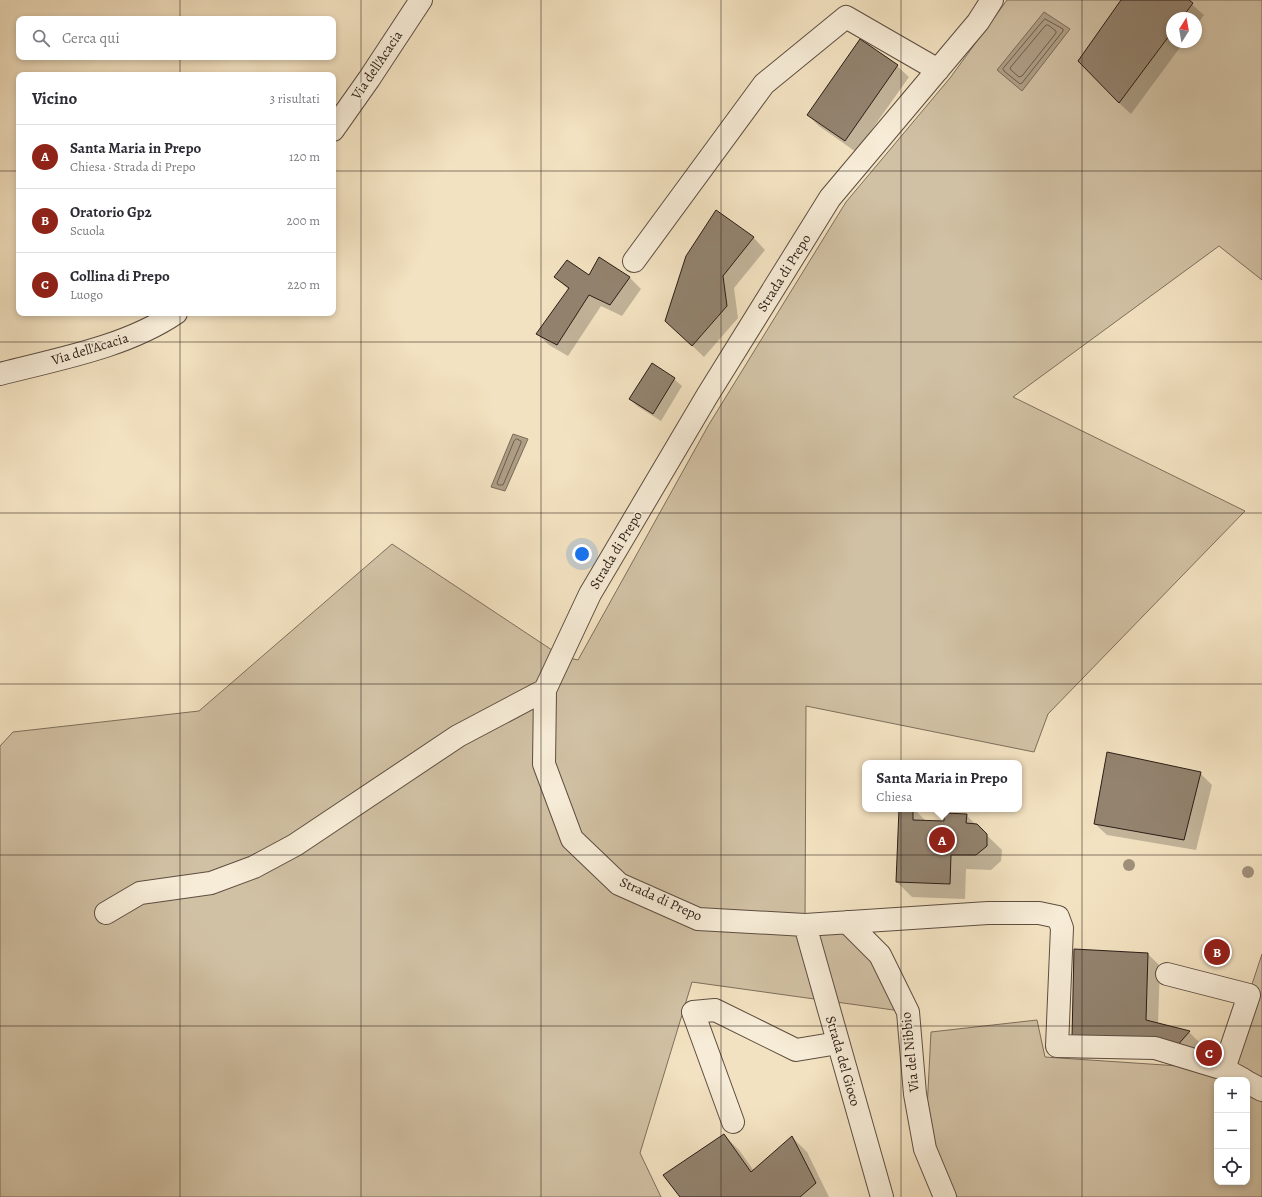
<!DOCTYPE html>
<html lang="it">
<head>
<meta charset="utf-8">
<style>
	:root { --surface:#fff; --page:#f2f2f3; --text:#2b2b33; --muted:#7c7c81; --line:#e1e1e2; --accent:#8f2418 }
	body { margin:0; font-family:Alegreya,serif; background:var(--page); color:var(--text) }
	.controls { position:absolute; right:12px; bottom:12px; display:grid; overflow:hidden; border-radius:8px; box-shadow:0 2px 6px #0003 }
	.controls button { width:36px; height:36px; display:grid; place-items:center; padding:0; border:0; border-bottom:1px solid var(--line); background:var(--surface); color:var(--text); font:20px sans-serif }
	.compass { position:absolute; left:1166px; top:12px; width:36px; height:36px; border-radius:50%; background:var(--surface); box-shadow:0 2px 6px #0003; rotate:11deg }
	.you { position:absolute; left:582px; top:554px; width:14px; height:14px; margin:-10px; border:3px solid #fff; border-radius:50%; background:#1a73e8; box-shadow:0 0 0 6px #1a73e833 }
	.badge { display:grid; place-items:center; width:26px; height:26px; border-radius:50%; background:var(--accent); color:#fff; font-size:13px; font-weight:700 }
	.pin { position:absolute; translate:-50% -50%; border:2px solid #fff; box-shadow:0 1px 4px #0006 }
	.popup { position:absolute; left:862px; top:760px; width:160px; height:52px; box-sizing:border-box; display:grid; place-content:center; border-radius:8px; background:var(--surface); filter:drop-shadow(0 1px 3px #0005); font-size:13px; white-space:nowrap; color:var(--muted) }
	.popup b { font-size:15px; color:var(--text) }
	.popup::after { content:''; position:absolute; left:50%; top:100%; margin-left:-8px; border:8px solid transparent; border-top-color:var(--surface) }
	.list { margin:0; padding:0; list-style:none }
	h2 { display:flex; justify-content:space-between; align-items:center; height:52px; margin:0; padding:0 16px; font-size:17px }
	h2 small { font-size:13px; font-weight:400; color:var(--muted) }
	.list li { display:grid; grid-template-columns:26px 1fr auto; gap:12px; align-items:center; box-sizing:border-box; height:64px; padding:0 16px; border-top:1px solid var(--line) }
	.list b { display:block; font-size:15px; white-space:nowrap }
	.list p { margin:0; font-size:13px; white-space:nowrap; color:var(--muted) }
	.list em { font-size:13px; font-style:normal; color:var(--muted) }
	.icon { flex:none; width:22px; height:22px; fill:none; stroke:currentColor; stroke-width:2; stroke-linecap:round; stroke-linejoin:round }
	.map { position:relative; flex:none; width:1262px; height:1197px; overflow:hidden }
	.search { position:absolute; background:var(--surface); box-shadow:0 2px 6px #0003; left:16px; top:16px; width:320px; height:44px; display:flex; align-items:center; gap:10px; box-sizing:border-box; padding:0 14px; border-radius:8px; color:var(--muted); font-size:15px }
	.panel { position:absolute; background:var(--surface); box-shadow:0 2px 6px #0003; left:16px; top:72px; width:320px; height:244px; border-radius:8px }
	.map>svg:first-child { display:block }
	.green { fill:#d1c1a4; stroke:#7e6f5d; fill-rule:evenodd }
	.water { fill:#af9f87; stroke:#7a6b5a }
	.shadow { fill:#0003 }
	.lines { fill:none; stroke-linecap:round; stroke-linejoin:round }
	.shore { stroke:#6d5e4e; stroke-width:1 }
	.building { fill:#93836f; stroke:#2b1d16 }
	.minor-casing { stroke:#5d4e41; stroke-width:24 }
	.minor { stroke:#f7ecd7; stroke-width:22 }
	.tree { fill:#a0917b }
	.grid { fill:none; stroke:#2b1d16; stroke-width:1; stroke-opacity:0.55 }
	.labels { text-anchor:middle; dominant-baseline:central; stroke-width:3; stroke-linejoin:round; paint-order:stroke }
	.street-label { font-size:14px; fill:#2b1d16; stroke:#f7ecd7 }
</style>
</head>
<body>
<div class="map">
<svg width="1262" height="1197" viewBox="0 0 1262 1197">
	<rect width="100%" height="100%" fill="#f3e2c1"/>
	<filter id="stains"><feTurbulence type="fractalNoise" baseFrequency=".005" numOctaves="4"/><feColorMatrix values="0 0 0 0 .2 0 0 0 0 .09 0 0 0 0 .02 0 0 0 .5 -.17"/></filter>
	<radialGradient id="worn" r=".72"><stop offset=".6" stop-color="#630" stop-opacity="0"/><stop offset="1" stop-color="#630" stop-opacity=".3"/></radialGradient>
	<!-- green -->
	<path class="green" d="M1007,0H1262V280L1219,246L1013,397L1245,511L1048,714L1034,752L806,706L805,925L847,922L908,1012L692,982L640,1153L661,1197H0V746L13,732L199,711L392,544L561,656L578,660L708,426L846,202L950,78ZM1172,18H1196V42H1172Z
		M1262,954V1197H945L925,1149L931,1032L1037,1020L1045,1057L1224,1069ZM1217,1080H1247V1182H1217Z"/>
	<!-- water -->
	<path class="water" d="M1044,12L1070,29L1022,91L997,70Z
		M513,434L528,439L505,491L491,487Z"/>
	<!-- shadow -->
	<path class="shadow" d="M1122,0H1187L1204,15L1196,26V18H1172V42H1184L1131,114L1119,103Z
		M897,66L909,77L856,152L819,126L808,115Z
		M716,212L754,238L765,250L734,288L738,318L704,357L678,332Z
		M589,276L629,277L641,289L622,316L601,306L568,356L549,345L537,334L569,290L555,277Z
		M674,379L682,386L661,421L637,406L630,399Z
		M1200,773L1212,785L1196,850L1107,835L1095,824Z
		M900,809H914L926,821L945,822L966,815L1002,850L1001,861L991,870L966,869L965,899L912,897L897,882Z
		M1075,950L1148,954L1160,966L1158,1024L1189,1032L1200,1043L1188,1058L1085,1049Z
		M724,1135L739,1150L754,1171L792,1137L807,1152L829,1197H682Z"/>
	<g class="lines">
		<!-- shore -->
		<path class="shore" d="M1045,19L1063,29V31L1022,83L1020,84L1004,71L1003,69Z
			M1048,25L1056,31V33L1022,76L1019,77L1011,70L1010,68L1045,26Z
			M517,439L521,441V443L503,485H498L497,483L514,441Z"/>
	</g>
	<!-- building -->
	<path class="building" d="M1121,0H1189L1193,3L1182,18H1172V32L1119,103L1078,61Z
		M860,39L898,65L845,141L807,115Z
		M716,210L754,237L723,276L727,306L692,346L665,321L686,256Z
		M599,257L630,277L610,305L589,295L557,345L536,334L569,288L554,277L567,260L589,275Z
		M652,363L675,378L653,414L629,399Z
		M1107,752L1201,772L1184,840L1094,824Z
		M899,809H913V820L944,821V813L967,814L966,823L977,824L987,834V846L976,855H951L950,884L896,882Z
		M1074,949L1148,953L1146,1020L1190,1031L1176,1047L1072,1038Z
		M724,1134L751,1172L792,1136L816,1183L800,1197H680L663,1175Z"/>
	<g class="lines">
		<!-- minor casing -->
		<g class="minor-casing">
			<path id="minor" d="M992,0L978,22L830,198L707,396L590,594L545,690L544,764L572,839L619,884L698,919L805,925L988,913H1039L1058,917L1062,928L1057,1046L1155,1048L1224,1069L1249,995L1167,974
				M333,130L369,79L421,0
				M634,261L764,84L846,17L938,70
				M0,374C58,359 126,347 176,313
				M106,913L140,893L211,883L254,867L295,845L458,736L545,690
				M847,922L880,955L908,1012L915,1094L925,1149L945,1197
				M805,925L882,1197
				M1224,1069L1244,1080
				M1247,1082L1262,1090
				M733,1122L693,1012L715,1010L796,1050L838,1043"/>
		</g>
		<!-- minor -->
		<use href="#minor" class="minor"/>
	</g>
	<!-- trees -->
	<g class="tree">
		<circle cx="1129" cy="865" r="6"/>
		<circle cx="1248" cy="872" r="6"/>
	</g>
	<!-- grid -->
	<path class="grid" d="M180,0V19M361,0V1197M541,0V1197M721,0V1197M901,0V1197M1082,0V1197M180,57V75M0,171H19M333,171H1262M180,313V1197M0,342H1262M0,513H1262M0,684H1262M0,855H1262M0,1026H1262"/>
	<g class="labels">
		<!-- street labels -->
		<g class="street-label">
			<text transform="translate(377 65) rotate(-56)">Via dell'Acacia</text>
			<text transform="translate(784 273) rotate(-58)">Strada di Prepo</text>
			<text transform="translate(90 349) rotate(-17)">Via dell'Acacia</text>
			<text transform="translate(616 550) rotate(-59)">Strada di Prepo</text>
			<text transform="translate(661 899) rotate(24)">Strada di Prepo</text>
			<text transform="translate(910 1052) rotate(-96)">Via del Nibbio</text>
			<text transform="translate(843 1061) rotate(74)">Strada del Gioco</text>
		</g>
	</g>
	<rect width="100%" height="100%" filter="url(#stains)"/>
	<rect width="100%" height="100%" fill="url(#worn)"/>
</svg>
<div class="controls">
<button>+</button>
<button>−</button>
<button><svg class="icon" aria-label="locate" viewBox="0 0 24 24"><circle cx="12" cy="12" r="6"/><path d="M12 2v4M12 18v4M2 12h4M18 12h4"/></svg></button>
</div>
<svg class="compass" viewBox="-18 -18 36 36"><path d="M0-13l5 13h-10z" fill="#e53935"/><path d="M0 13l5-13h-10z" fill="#7c7c81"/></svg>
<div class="you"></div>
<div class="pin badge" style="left:942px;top:840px">A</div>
<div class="popup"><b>Santa Maria in Prepo</b>Chiesa</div>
<div class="pin badge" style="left:1217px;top:952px">B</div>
<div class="pin badge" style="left:1209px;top:1053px">C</div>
<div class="search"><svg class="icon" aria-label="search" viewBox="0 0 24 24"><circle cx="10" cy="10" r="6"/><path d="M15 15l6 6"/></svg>Cerca qui</div>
<section class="panel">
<h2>Vicino<small>3 risultati</small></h2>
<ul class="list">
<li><span class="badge">A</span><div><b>Santa Maria in Prepo</b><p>Chiesa · Strada di Prepo</p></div><em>120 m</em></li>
<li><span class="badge">B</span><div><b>Oratorio Gp2</b><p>Scuola</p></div><em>200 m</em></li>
<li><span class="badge">C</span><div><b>Collina di Prepo</b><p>Luogo</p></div><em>220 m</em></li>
</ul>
</section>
</div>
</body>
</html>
